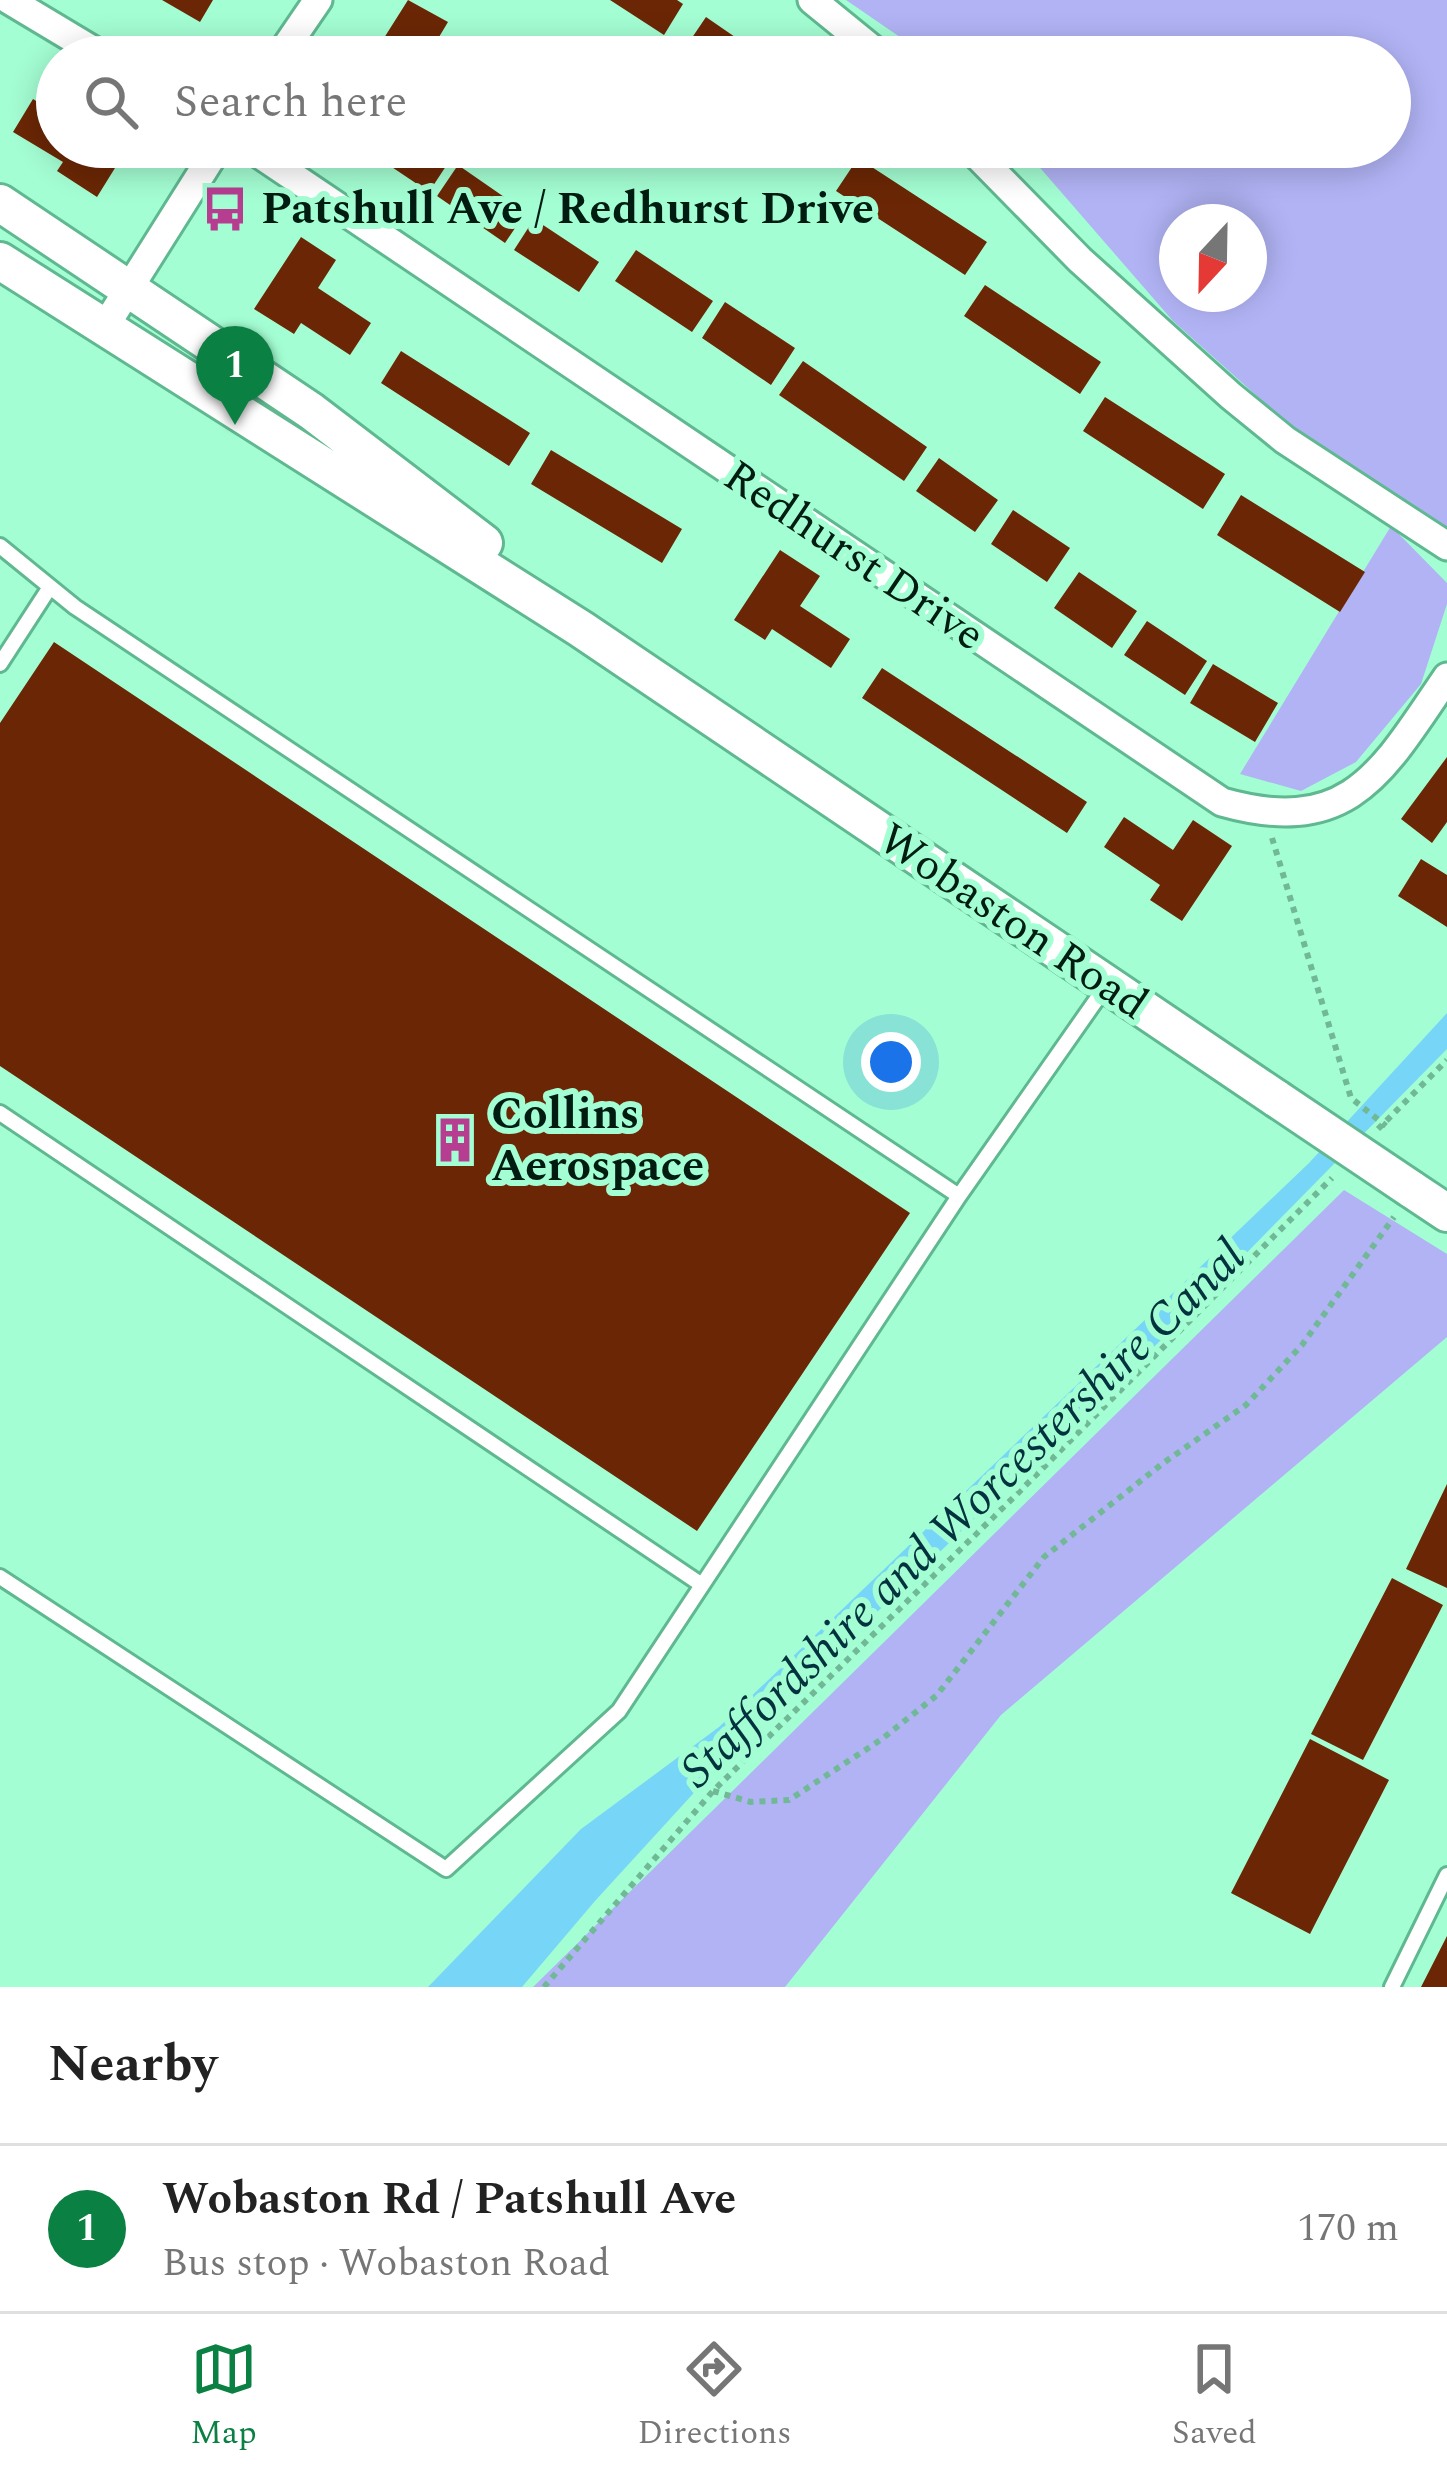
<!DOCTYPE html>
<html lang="en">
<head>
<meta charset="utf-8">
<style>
	:root { --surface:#fff; --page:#f2f2f2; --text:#222; --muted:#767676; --line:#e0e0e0; --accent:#0b8043 }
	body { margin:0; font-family:Spectral,serif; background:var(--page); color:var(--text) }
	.compass { position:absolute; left:1159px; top:204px; width:108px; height:108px; border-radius:50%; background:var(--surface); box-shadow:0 6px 30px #0003; rotate:202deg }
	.you { position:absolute; left:891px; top:1062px; width:42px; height:42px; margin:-30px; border:9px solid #fff; border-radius:50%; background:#1a73e8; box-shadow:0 0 0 18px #1a73e833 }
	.badge { display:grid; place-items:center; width:78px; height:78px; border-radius:50%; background:var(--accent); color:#fff; font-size:39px; font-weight:700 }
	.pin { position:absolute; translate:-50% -99px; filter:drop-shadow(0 3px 6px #0008) }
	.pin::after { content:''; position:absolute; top:63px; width:42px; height:36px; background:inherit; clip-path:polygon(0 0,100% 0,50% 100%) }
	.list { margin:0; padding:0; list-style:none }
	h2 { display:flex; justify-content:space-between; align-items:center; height:156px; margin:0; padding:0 48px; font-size:51px }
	h2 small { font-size:39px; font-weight:400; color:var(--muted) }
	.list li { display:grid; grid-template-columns:78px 1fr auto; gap:36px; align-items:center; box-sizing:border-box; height:168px; padding:0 48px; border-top:3px solid var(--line) }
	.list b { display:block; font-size:45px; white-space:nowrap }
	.list p { margin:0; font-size:39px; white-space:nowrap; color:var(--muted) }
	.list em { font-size:39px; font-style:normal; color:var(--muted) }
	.icon { flex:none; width:66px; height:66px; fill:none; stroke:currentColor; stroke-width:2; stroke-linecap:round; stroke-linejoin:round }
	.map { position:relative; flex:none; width:1447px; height:1987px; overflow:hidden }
	.search { position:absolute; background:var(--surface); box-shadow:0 6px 30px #0003; left:36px; right:36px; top:36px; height:132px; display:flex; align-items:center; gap:30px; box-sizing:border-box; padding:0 42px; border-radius:66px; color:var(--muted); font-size:45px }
	.sheet { height:324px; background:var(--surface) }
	nav { display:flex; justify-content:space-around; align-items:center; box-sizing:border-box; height:168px; border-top:3px solid var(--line); background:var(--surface); font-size:33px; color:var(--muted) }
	nav a { display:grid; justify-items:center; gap:6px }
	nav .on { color:var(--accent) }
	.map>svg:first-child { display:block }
	.green { fill:#b1b3f5; fill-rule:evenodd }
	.water { fill:#77d6f7 }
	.building { fill:#6b2705 }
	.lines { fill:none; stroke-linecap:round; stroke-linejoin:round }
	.service-casing { stroke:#5fb890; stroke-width:20 }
	.minor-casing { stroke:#5fb890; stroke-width:33 }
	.tertiary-casing { stroke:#5fb890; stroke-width:42 }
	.path { stroke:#71b897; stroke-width:6; stroke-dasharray:6 6; stroke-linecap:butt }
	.service { stroke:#fff; stroke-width:14 }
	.minor { stroke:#fff; stroke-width:27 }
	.tertiary { stroke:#fff; stroke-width:36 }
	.tertiary-bridge-casing { stroke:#5fb890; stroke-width:42; stroke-linecap:butt }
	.tertiary-bridge { stroke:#fff; stroke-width:36 }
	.labels { text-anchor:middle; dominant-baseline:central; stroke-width:12; stroke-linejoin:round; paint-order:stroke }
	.poi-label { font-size:45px; font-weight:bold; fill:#011d11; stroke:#a4fed3; text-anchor:start }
	.street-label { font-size:45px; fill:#011d11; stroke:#a4fed3 }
	.water-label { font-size:48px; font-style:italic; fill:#03323f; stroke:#a4fed3 }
</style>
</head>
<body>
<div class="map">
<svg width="1447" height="1987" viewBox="0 0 1447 1987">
	<rect width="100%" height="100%" fill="#a4fed3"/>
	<!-- green -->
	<path class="green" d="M846,0H1447V528L1295,430L1173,321L1022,147H1390V57H929ZM1177,222H1249V294H1177Z
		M1391,526L1447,583V604L1421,684L1356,762L1301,791L1240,774Z
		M1344,1190L1447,1254V1337L1001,1715L785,1987H533Z"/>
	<!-- water -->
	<path class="water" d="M1447,1013V1049L1159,1342L734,1749L595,1901L522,1987H428L581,1829L719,1727L1309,1163Z"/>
	<!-- building -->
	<path class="building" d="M162,0H213L200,22Z
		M408,0L448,22L427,57H372Z
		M610,0H677L683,4L664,35Z
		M706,17L764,57H686L681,54Z
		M33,99L57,114V147H128L97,197L57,171L63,162L13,132Z
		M362,147H431L450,160L429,192Z
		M858,158L987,242L965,275L836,191Z
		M458,165L526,212L505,243L437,196Z
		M534,219L599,262L579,292L514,250Z
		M301,237L336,260L318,288L371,323L350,355L301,323L294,334L254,309Z
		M636,250L713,301L692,332L615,281Z
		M985,285L1101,362L1080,394L964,316Z
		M725,302L795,348L771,385L702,338Z
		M401,351L530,433L509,466L381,383Z
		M803,361L927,447L904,481L779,395Z
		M1105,397L1225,474L1203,509L1083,431Z
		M551,450L682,529L662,563L531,484Z
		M939,458L998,500L975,532L916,491Z
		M1241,495L1365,572L1340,612L1217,535Z
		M1013,510L1070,548L1047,582L991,544Z
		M780,550L820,576L800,606L850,639L831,668L772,629L765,640L734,620Z
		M1079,572L1137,611L1112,648L1054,608Z
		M1147,621L1207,661L1185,695L1124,655Z
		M54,642L910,1213L697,1531L0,1066V723Z
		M1213,664L1278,703L1255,742L1190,703Z
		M882,668L1087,802L1067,833L862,698Z
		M1447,757V822L1432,843L1401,819Z
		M1124,817L1173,850L1193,820L1232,846L1182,921L1150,900L1160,885L1104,847Z
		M1421,859L1447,875V927L1398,896Z
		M1447,1484V1588L1406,1569Z
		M1392,1578L1443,1605L1363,1760L1311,1734Z
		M1310,1739L1389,1780L1310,1934L1231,1893Z
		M1447,1936V1987H1421Z"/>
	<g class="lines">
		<!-- service casing -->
		<g class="service-casing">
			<path id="service" d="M0,546L75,607L959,1196L619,1711L446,1869L0,1577
				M0,664L50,587
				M0,1113L702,1585
				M959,1196L1106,986
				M1392,1987L1447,1875"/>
		</g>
		<!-- minor casing -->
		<g class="minor-casing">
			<path id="minor" d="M9,0L104,57
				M812,0L882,57
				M279,57L318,0
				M249,147L1222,802C1350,838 1382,772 1447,677
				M969,147L1080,260L1231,396L1285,440L1447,546
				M104,328L218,147"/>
		</g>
		<!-- tertiary casing -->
		<g class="tertiary-casing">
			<path id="tertiary" d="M0,203L311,411L484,543
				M0,261L581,629L1277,1099
				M1411,1189L1447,1213"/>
		</g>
		<!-- path -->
		<path class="path" d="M1272,838L1351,1098L1386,1126
			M1378,1129L1447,1060
			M713,1791L751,1802L789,1800L882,1739L937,1695L1044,1557L1162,1464L1246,1405L1302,1345L1394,1217
			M544,1987L713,1791L1015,1496L1332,1178"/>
		<!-- service -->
		<use href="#service" class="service"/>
		<!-- minor -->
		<use href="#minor" class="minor"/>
		<!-- tertiary -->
		<use href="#tertiary" class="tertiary"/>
		<!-- tertiary-bridge casing -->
		<g class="tertiary-bridge-casing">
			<path id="tertiary-bridge" d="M1277,1099L1411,1189"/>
		</g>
		<!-- tertiary-bridge -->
		<use href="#tertiary-bridge" class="tertiary-bridge"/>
	</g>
	<!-- icons -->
	<defs>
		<g id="bus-bare" transform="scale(3.6)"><path d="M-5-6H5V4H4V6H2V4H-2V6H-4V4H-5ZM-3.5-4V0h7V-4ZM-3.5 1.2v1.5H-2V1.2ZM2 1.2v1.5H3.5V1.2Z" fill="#b63d90" stroke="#a4fed3" stroke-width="2.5" paint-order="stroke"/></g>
		<g id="building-bare" transform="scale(3.6)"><path d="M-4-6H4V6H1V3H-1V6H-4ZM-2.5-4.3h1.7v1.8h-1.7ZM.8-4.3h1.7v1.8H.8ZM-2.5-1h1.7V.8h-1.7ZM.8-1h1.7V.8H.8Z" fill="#b63d90" stroke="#a4fed3" stroke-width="2.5" paint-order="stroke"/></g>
	</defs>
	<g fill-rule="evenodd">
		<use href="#bus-bare" x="225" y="209"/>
		<use href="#building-bare" x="455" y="1140"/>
	</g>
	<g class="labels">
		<!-- poi labels -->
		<g class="poi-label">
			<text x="261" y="209">Patshull Ave / Redhurst Drive</text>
			<text x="491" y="1114">Collins<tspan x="491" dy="52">Aerospace</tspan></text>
		</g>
		<!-- street labels -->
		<g class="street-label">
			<text transform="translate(854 556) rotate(34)">Redhurst Drive</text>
			<text transform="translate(1013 922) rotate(34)">Wobaston Road</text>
		</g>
		<!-- water labels -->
		<g class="water-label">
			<text transform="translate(963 1514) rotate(-44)">Staffordshire and Worcestershire Canal</text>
		</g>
	</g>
</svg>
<svg class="compass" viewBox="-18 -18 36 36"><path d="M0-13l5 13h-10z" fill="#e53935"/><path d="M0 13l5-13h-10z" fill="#767676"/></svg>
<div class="you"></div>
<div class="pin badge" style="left:235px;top:425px">1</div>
<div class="search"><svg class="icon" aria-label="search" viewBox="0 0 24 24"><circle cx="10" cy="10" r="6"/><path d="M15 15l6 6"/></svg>Search here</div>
</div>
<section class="sheet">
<h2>Nearby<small></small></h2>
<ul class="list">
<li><span class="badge">1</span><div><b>Wobaston Rd / Patshull Ave</b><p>Bus stop · Wobaston Road</p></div><em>170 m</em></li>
</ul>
</section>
<nav>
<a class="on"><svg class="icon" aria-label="map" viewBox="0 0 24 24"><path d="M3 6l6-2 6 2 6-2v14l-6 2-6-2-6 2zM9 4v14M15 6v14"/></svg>Map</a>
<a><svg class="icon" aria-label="directions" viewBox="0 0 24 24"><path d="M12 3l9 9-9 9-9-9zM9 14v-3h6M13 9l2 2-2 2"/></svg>Directions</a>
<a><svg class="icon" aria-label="saved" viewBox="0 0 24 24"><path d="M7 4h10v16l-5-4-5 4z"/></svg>Saved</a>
</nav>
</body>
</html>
